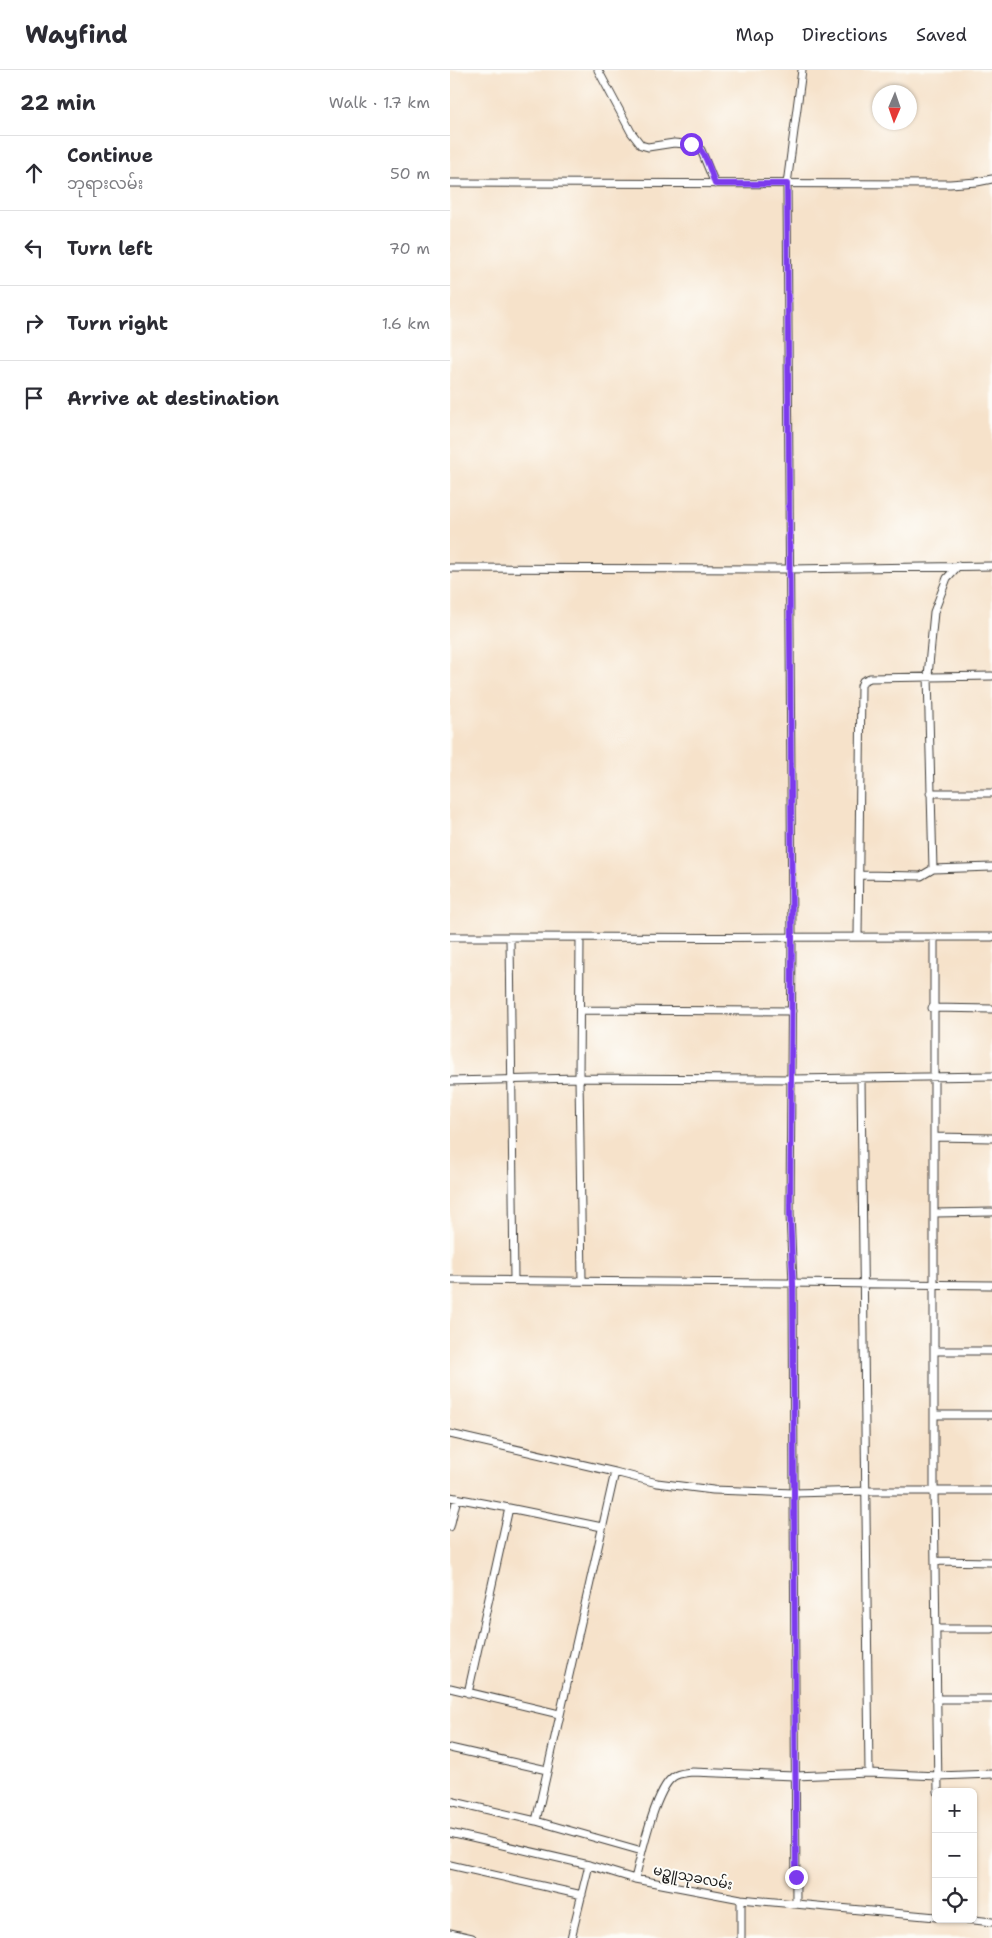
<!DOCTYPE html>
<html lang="en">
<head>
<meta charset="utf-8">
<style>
	:root { --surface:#fff; --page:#f2f2f3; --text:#2b2b33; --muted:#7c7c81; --line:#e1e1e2 }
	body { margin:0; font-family:"Shantell Sans","Noto Sans Myanmar",sans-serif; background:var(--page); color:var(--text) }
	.controls { position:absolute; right:15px; bottom:15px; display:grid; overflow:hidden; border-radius:8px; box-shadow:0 1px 4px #0004 }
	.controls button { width:45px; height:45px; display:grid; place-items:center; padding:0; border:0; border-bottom:1px solid var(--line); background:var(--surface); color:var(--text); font:25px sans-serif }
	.compass { position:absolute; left:422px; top:15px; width:45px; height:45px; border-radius:50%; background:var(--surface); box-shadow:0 1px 4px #0004; rotate:182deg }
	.stop { position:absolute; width:15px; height:15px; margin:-11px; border:4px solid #7c3aed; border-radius:50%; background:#fff }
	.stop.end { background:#7c3aed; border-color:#fff; box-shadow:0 1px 5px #0008 }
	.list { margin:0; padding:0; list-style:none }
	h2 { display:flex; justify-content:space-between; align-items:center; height:65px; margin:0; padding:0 20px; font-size:21px }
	h2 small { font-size:16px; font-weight:400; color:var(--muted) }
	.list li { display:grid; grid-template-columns:32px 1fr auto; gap:15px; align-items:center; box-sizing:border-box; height:75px; padding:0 20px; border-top:1px solid var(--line) }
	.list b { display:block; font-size:19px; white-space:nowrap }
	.list p { margin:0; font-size:16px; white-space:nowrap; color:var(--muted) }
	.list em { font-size:16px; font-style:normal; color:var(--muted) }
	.icon { flex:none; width:28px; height:28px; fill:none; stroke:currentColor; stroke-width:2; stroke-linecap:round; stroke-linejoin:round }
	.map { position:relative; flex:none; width:542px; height:1868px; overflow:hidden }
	header { display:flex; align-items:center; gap:30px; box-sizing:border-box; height:70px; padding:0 25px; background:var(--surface); border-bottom:1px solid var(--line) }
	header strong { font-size:24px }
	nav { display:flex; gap:28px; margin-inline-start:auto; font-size:18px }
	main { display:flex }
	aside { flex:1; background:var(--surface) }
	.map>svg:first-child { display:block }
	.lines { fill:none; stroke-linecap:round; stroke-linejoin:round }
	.minor-casing { stroke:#3d3a36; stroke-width:9 }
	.minor { stroke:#fff; stroke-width:7 }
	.route { stroke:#7c3aed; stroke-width:6 }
	.labels { text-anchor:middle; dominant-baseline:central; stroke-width:4; stroke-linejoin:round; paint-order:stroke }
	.street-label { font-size:14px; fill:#1c1c1c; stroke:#fdfcf7 }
</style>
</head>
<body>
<header>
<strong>Wayfind</strong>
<nav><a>Map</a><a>Directions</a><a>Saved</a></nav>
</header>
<main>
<aside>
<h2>22 min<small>Walk · 1.7 km</small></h2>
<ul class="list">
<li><svg class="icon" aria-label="ahead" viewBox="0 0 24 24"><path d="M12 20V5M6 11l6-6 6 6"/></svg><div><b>Continue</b><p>ဘုရားလမ်း</p></div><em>50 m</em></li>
<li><svg class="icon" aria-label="left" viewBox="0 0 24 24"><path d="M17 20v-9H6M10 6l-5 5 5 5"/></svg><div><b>Turn left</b></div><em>70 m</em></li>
<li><svg class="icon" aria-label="right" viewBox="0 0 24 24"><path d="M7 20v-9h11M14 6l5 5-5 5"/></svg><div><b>Turn right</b></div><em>1.6 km</em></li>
<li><svg class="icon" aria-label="arrive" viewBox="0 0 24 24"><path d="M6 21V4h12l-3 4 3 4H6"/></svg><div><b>Arrive at destination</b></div></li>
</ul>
</aside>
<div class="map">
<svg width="542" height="1868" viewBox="0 0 542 1868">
	<rect width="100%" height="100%" fill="#fdfcf7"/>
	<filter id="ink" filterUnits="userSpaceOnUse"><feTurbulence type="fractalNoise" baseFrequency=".02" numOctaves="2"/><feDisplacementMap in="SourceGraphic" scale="10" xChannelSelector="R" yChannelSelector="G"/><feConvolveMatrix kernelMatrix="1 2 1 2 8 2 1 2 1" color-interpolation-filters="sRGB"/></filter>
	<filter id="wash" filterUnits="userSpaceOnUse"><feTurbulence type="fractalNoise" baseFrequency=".0096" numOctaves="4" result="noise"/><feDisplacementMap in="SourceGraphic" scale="20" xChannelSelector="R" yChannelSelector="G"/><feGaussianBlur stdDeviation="1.12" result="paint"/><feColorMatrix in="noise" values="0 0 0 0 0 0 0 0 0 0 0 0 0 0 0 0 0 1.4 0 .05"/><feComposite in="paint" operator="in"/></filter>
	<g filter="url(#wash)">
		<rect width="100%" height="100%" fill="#f6e2ca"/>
	</g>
	<g filter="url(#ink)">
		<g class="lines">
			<!-- minor casing -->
			<g class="minor-casing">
				<path id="minor" d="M148,0L181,62L191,75L198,77L224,73L246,75L251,80L265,114
					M0,113L500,114L527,112L542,109
					M508,496L497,508L484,542L478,606L483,799L542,797
					M0,498L340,499L542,496
					M480,723H542
					M410,805L471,806L483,799
					M408,866L411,616L413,611L420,608L542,606
					M0,867C181,868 361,867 542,867
					M484,867V1421L488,1722
					M60,868L64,1210
					M130,869L129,1008L132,1211
					M482,938L542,939
					M130,940L342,941
					M411,1009L419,1703
					M0,1011L129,1008L342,1009L542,1006
					M484,1067L542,1068
					M485,1143L542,1142
					M0,1210L542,1215
					M484,1281H542
					M484,1345H542
					M0,1364L165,1402L207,1413L263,1420L344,1423L416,1421H542
					M0,1427L59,1438L18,1623
					M59,1438L152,1457
					M0,1457L7,1428
					M485,1491L542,1492
					M486,1559H542
					M0,1618L109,1644
					M486,1629H542
					M0,1678L97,1700
					M0,1731L86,1751L165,1402
					M86,1751L192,1781
					M0,1763L139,1795L185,1809L291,1829L486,1847
					M0,1795L132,1825
					M185,1809C191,1786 205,1720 223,1707C228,1703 236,1703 242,1702L345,1706L419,1703L488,1706L542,1704
					M346,1834L343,1214L340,1144L342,867L337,114L352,0
					M515,1849L542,1852
					M0,1863L22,1868
					M121,1868L139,1795
					M291,1868V1829"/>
			</g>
			<!-- minor -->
			<use href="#minor" class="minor"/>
		</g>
	</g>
	<g class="lines" filter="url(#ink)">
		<!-- route -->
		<path class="route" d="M241,74C255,76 260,101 265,114H337L342,867L340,1144L343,1214L344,1423L346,1807"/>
	</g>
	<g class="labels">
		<!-- street labels -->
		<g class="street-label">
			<text transform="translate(243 1807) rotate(11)">မဥ္ဇူသုခလမ်း</text>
		</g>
	</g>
</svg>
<div class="controls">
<button>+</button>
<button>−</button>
<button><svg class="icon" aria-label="locate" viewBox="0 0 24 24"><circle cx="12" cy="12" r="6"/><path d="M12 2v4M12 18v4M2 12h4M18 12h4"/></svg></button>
</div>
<svg class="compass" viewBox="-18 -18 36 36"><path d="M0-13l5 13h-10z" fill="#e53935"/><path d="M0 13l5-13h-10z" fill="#7c7c81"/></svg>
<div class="stop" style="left:241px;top:74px"></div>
<div class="stop end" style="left:346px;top:1807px"></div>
</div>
</main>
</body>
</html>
